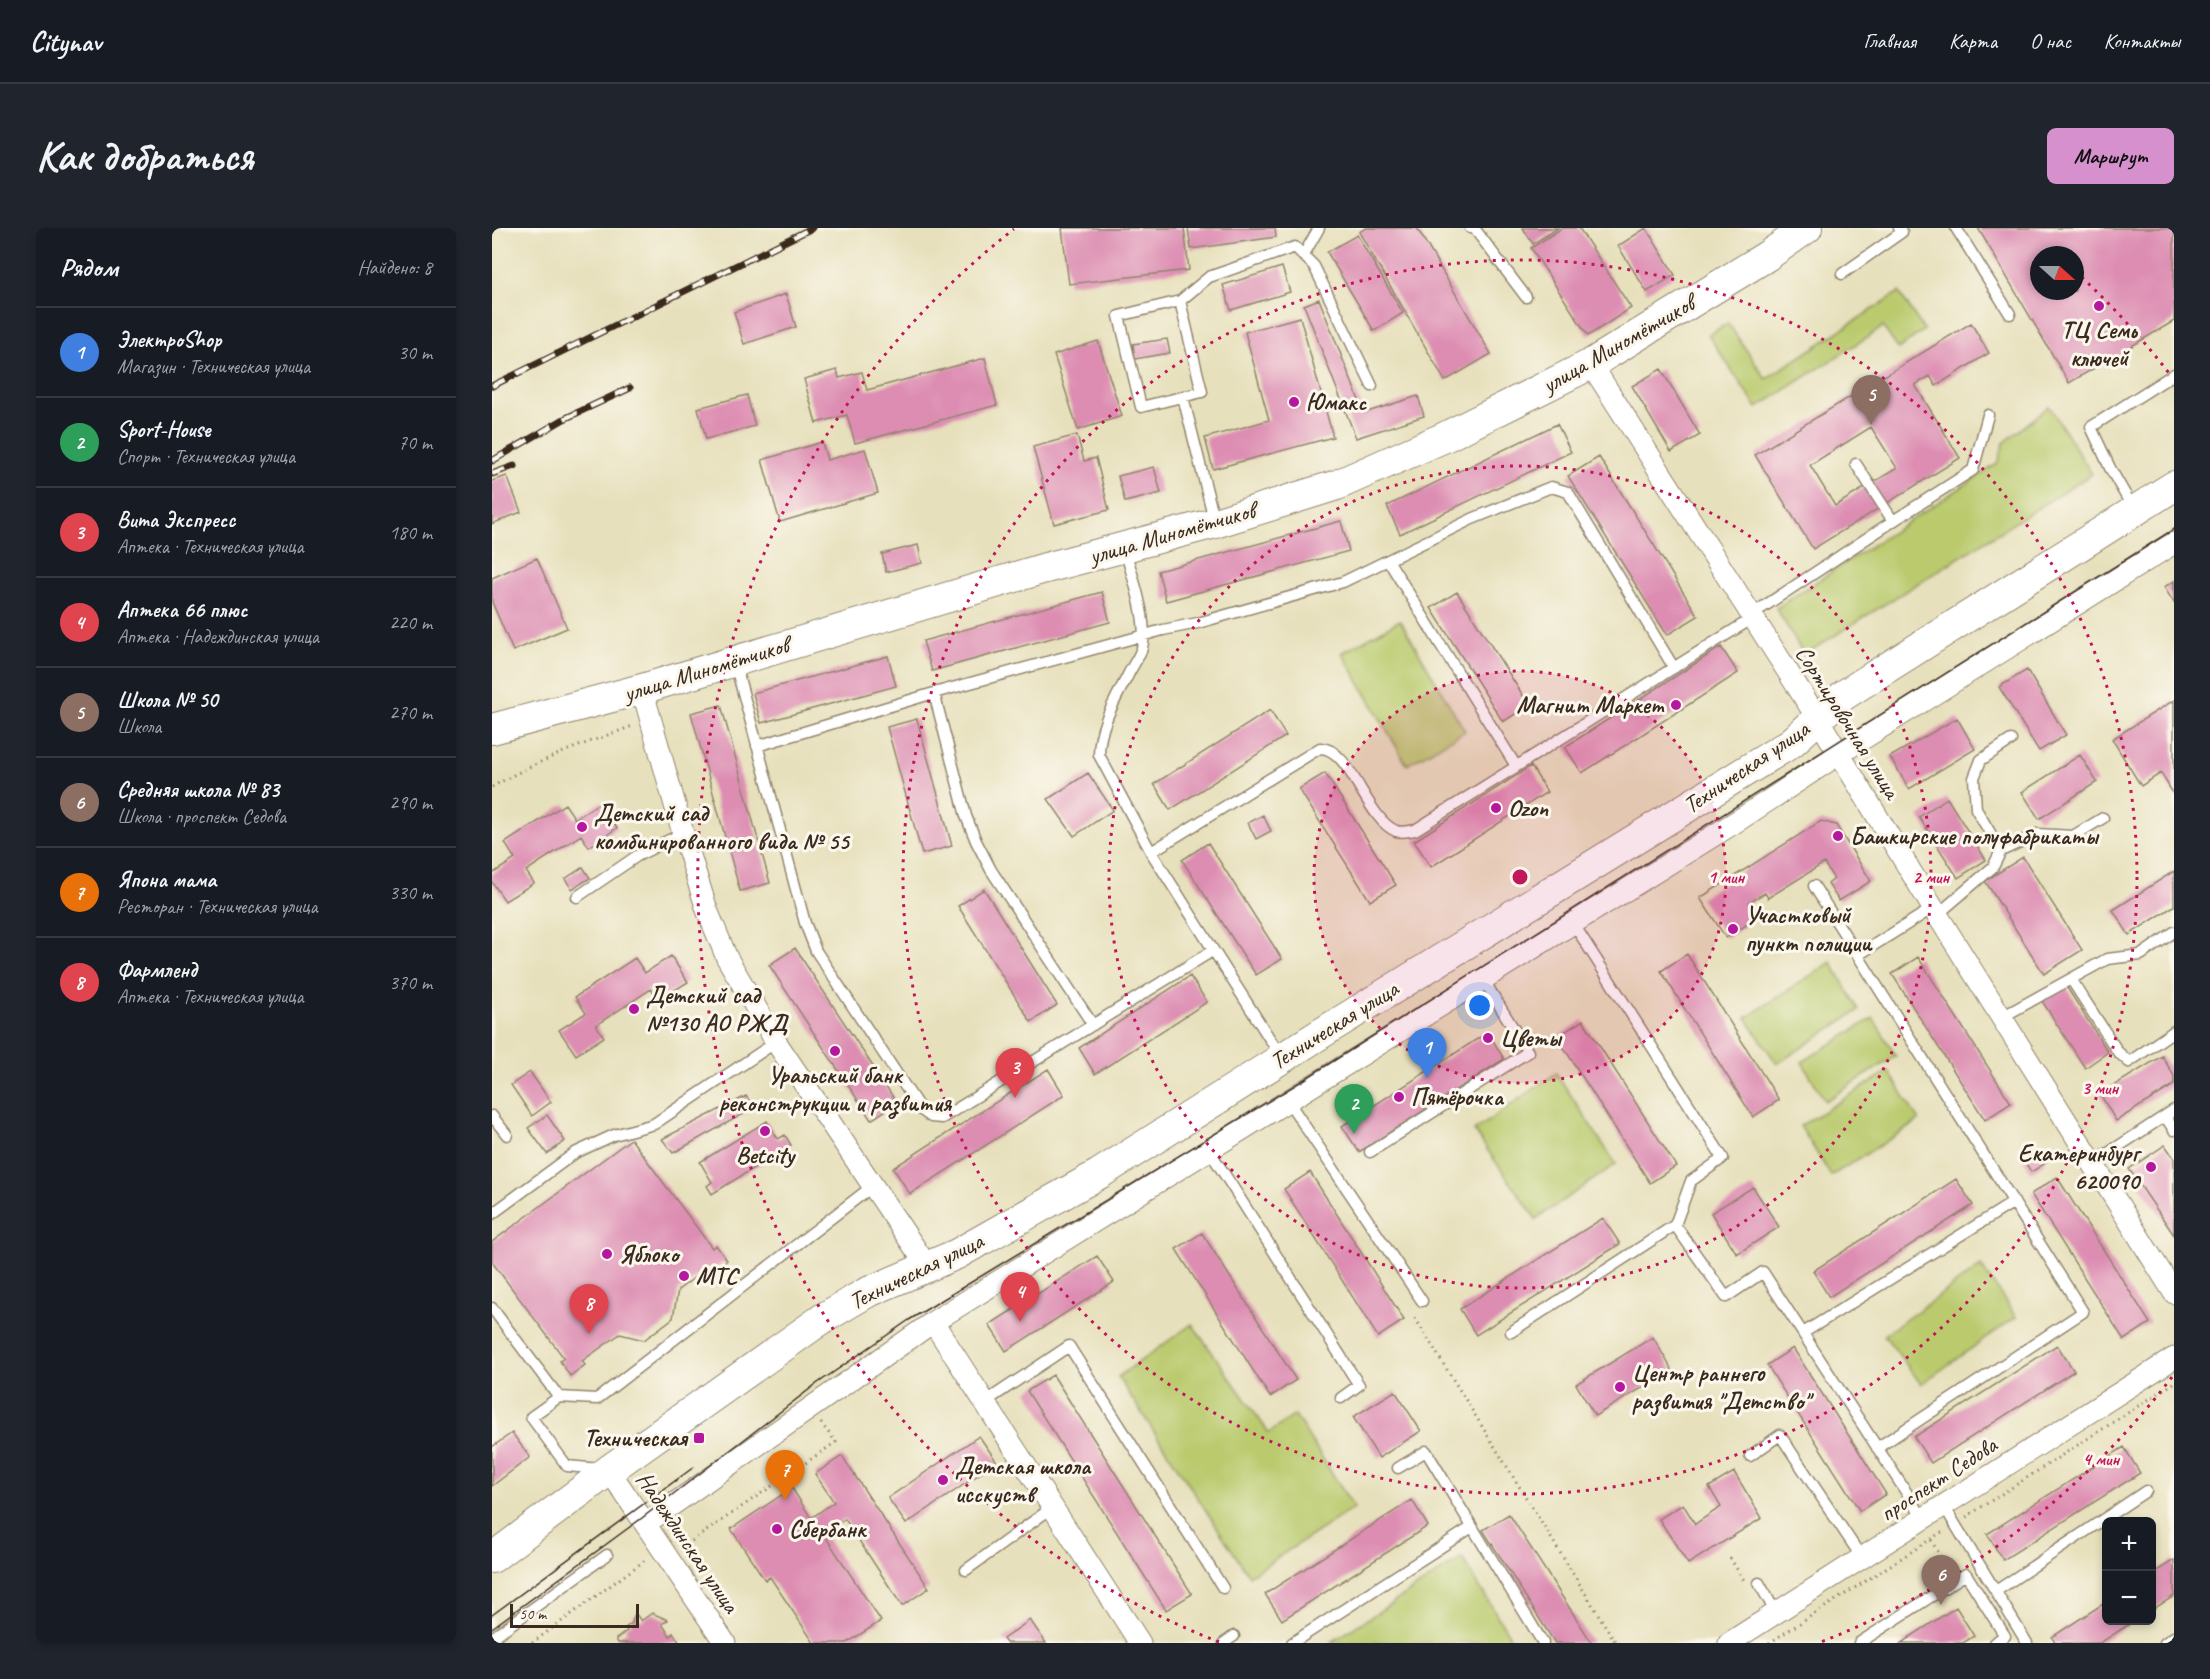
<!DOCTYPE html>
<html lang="ru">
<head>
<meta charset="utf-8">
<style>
	:root { --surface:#171b24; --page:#20242c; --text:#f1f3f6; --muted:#9ea1a6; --line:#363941; --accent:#d690ce }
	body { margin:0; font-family:Caveat,sans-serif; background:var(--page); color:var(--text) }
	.controls { position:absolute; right:18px; bottom:18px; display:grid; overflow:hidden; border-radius:9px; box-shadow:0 3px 9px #0003 }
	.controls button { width:54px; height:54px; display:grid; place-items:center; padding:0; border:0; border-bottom:2px solid var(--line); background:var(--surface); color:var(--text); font:30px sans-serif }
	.compass { position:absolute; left:1538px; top:18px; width:54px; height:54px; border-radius:50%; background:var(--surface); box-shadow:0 3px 9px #0003; rotate:111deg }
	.scale { position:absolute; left:18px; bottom:15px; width:129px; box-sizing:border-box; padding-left:6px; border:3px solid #3b2a1e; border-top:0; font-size:16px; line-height:21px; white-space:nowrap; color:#3b2a1e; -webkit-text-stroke:4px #fbf7ec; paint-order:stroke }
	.you { position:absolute; left:988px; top:778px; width:21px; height:21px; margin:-15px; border:4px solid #fff; border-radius:50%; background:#1a73e8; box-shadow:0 0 0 9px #1a73e833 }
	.badge { display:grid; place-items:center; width:39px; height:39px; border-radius:50%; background:var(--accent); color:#fff; font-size:20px; font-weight:700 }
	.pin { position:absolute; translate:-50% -50px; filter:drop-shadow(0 2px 3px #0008) }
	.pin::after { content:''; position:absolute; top:32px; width:21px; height:18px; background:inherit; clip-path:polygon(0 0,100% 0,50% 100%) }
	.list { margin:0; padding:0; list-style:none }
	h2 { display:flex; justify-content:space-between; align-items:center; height:78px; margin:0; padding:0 24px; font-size:26px }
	h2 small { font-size:20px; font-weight:400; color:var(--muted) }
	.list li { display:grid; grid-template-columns:39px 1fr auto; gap:18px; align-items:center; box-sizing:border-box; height:90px; padding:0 24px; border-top:2px solid var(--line) }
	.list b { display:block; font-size:22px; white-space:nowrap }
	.list p { margin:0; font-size:20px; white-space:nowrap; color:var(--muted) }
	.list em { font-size:20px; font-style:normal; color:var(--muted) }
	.map { position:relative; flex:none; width:1682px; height:1415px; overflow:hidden; border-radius:9px }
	header { display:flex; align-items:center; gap:36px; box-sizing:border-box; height:84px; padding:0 30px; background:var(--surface); border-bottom:2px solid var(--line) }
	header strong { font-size:28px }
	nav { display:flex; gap:33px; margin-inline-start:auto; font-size:21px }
	.intro { display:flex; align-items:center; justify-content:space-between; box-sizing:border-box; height:144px; padding:0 36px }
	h1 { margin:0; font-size:42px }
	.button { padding:15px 27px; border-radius:9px; background:var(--accent); color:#111; font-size:21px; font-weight:700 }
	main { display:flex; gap:36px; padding:0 36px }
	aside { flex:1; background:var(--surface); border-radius:9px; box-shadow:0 3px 9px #0003 }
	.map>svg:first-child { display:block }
	.green { fill:#baca6d; stroke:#7a7a46; stroke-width:1.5 }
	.building { fill:#dd8db2; fill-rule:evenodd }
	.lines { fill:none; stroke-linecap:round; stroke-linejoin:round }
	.lane-casing { stroke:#91856d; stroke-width:13 }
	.street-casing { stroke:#91856d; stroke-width:23 }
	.secondary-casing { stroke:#91856d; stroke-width:32 }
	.path { stroke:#91856d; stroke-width:3; stroke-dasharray:1.5 4.5; stroke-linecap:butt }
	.lane { stroke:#fff; stroke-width:10 }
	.street { stroke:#fff; stroke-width:21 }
	.secondary { stroke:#fff; stroke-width:30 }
	.tram { stroke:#3b2a1e; stroke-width:1.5 }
	.rail-casing { stroke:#3b2a1e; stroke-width:7 }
	.rail { stroke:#fbf7ec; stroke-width:4.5; stroke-dasharray:14; stroke-linecap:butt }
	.ring { fill:none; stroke:#c2185b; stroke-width:3; stroke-dasharray:3 6 }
	.poi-dot { fill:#b5179e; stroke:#fbf7ec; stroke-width:2 }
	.labels { text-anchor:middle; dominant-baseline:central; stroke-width:6; stroke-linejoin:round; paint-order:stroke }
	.poi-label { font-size:24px; font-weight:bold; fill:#3b2a1e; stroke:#fbf7ec; text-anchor:start }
	.street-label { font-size:24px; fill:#3b2a1e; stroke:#fbf7ec }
	.centre { fill:#c2185b; stroke:#fbf7ec; stroke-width:3 }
	.ring-label { font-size:18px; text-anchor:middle; font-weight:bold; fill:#c2185b; stroke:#fbf7ec; stroke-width:6; stroke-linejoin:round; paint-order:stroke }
</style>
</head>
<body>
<header>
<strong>Citynav</strong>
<nav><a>Главная</a><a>Карта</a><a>О нас</a><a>Контакты</a></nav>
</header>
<div class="intro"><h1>Как добраться</h1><a class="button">Маршрут</a></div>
<main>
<aside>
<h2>Рядом<small>Найдено: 8</small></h2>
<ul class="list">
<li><span class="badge" style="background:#3f7fe0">1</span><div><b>ЭлектроShop</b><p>Магазин · Техническая улица</p></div><em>30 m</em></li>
<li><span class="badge" style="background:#2e9e5b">2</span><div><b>Sport-House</b><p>Спорт · Техническая улица</p></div><em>70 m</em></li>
<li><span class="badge" style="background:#e0444e">3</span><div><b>Вита Экспресс</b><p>Аптека · Техническая улица</p></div><em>180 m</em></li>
<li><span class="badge" style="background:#e0444e">4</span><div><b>Аптека 66 плюс</b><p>Аптека · Надеждинская улица</p></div><em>220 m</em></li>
<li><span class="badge" style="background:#8d6e63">5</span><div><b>Школа № 50</b><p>Школа</p></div><em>270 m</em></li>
<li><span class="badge" style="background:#8d6e63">6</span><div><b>Средняя школа № 83</b><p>Школа · проспект Седова</p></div><em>290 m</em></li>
<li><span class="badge" style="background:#e8710a">7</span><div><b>Япона мама</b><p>Ресторан · Техническая улица</p></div><em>330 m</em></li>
<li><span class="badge" style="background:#e0444e">8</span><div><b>Фармленд</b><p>Аптека · Техническая улица</p></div><em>370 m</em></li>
</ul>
</aside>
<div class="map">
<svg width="1682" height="1415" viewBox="0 0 1682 1415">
	<rect width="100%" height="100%" fill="#fbf7ec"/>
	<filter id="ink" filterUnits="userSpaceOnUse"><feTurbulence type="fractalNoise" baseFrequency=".0167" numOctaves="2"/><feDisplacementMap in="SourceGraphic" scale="12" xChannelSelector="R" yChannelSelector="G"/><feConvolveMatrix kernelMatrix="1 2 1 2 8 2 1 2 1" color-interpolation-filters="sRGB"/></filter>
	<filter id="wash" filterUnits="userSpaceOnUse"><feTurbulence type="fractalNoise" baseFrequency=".008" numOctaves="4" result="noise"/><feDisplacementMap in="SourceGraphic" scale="24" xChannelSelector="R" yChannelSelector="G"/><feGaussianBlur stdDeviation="1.35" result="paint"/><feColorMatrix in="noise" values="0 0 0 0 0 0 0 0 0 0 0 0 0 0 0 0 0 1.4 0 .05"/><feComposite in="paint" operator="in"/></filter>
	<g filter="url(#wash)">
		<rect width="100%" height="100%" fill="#e7e0bc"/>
		<!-- green -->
		<path class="green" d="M1407,64L1432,102L1406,121L1391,99L1265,180L1216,107L1236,95L1274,151Z
			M1557,178L1600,246L1312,427L1284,380L1505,236L1512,215Z
			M908,392L973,503L915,537L850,425Z
			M1339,734L1367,782L1285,836L1254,790Z
			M1381,790L1404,828L1333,873L1310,834Z
			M1397,843L1427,893L1339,948L1308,898Z
			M1064,845L1124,936L1044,991L982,903Z
			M1489,1038L1524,1089L1429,1156L1392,1107Z
			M700,1096L777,1205L803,1187L862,1280L757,1348L626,1149Z
			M970,1330L1022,1415H838Z"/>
		<g id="blocks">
			<!-- building -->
			<path class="building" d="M570,0H692L697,42L577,56Z
				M696,0H783L784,9L699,21Z
				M874,0H925L999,126L953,153L867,4Z
				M1031,0H1066L1041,16Z
				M1070,0H1087L1139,80L1096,108L1039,20Z
				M1154,0L1183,47L1155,64L1126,18Z
				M1486,0H1682V93L1577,155ZM1547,27H1583V63H1547Z
				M865,7L911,85L882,103L835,24Z
				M790,39L798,64L739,82L731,57Z
				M294,66L304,99L252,116L242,84Z
				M827,71L872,185L926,168L932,188L864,210L812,77Z
				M808,89L841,209L721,241L713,210L777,192L753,104Z
				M1479,95L1497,125L1444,158L1438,148L1423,157L1468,230L1321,321L1263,227ZM1379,199L1405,240L1343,278L1318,237Z
				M675,111L678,125L643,131L641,116Z
				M606,113L630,188L586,202L562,127Z
				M493,130L505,177L363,215L355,187L324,195L312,151L345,142L347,150L370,144L375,162Z
				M1169,141L1208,207L1179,224L1140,158Z
				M255,167L263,198L214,211L206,180Z
				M1065,196L1079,224L908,306L895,278Z
				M585,207L592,233L604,230L617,282L562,296L541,219Z
				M330,214L335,232L373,221L386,265L288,294L270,232Z
				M1107,229L1206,388L1175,407L1076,248Z
				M662,239L669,265L633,274L626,248Z
				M15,248L29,284L0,296V253Z
				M849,293L857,323L674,373L666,343Z
				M426,317L430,335L394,344L390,326Z
				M45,330L75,400L21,423L0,374V350Z
				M1682,353V375L1672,359Z
				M610,364L618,394L440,443L431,413Z
				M965,364L1037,477L1011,494L939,380Z
				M1229,419L1246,445L1090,545L1073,519Z
				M396,428L404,458L269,495L261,465Z
				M1535,442L1574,507L1547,523L1507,459Z
				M1682,472V567L1669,545L1649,558L1620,511Z
				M229,477L278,655L248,663L199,485Z
				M778,482L794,508L678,582L662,556Z
				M1465,490L1483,521L1417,561L1398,529Z
				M425,491L460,618L430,626L395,499Z
				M1588,527L1605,554L1547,591L1530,564Z
				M1039,538L1055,564L939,639L922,613Z
				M596,545L621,582L582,608L556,571Z
				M833,545L904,657L878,673L807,561Z
				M1455,570L1494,632L1466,650L1427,589Z
				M109,574L125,600L97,619L89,607L34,643L42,655L13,673L0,654V646L23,631L13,615L73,576L83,591Z
				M771,587L779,603L764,611L756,595Z
				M1329,593L1344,597L1379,653L1347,673L1336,656L1342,651L1332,635L1276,670L1273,665L1257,674L1267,689L1234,710L1208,670Z
				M716,615L790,731L764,747L690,632Z
				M1531,629L1590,722L1552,746L1493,653Z
				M91,639L98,650L80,661L73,651Z
				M1682,643V678L1637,707L1621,682Z
				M492,661L565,777L539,794L466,678Z
				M303,720L405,875L379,892L277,737Z
				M1195,726L1287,872L1261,889L1169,743Z
				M179,728L196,754L167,772L159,761L104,797L112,809L84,827L67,802L94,785L83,769L143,730L153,745Z
				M1426,729L1519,875L1493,892L1400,746Z
				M698,748L715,774L603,846L587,820Z
				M1574,758L1616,824L1593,840L1550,773Z
				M1091,792L1184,938L1158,955L1065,809Z
				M996,804L1012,831L867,924L850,898Z
				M1670,828L1682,848V857L1624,893L1608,866Z
				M556,841L572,867L418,966L401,940Z
				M38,844L59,874L40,888L19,857Z
				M254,868L262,880L181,925L170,911Z
				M55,887L73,913L55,926L36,900Z
				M275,893L286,911L293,907L299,917L220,966L215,958L220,954L208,934Z
				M139,911L220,1020L224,1017L235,1032L220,1043L217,1039L186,1062L181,1090L152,1112L128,1106L90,1133L93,1137L78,1148L68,1133L72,1130L0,1034V1014Z
				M1673,917L1682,930V1007L1637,941Z
				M1538,924H1548L1554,935L1539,944L1530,929Z
				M818,944L912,1092L886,1109L792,961Z
				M1565,949L1658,1095L1632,1112L1539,966Z
				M1464,951L1481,977L1337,1069L1321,1043Z
				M1261,959L1287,999L1245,1026L1219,985Z
				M1111,990L1128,1016L984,1107L968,1081Z
				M710,1005L804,1152L778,1169L684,1021Z
				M605,1028L622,1054L514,1123L497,1097Z
				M1161,1109L1180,1142L1103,1188L1084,1156Z
				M1565,1117L1582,1143L1439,1235L1422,1209Z
				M1301,1120L1394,1266L1368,1283L1275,1137Z
				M561,1147L700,1366L674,1382L535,1163Z
				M903,1163L929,1203L887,1230L861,1189Z
				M20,1205L38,1229L0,1258V1219Z
				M487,1208L505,1234L414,1296L396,1270Z
				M1632,1219L1648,1245L1511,1332L1495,1306Z
				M350,1228L437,1360L410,1378L353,1291L331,1305L389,1393L355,1415H322L278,1349L273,1352L239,1301L300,1260L319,1290L342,1274L323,1246Z
				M1242,1244L1270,1290L1196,1336L1167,1291L1191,1276L1203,1296L1229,1279L1217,1259Z
				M920,1272L936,1298L790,1392L773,1366Z
				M1017,1286L1100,1415H1063L991,1302Z
				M1682,1332V1368L1660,1382V1346Z
				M1614,1374V1392H1644L1608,1415H1563L1560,1409Z
				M1464,1379L1482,1408L1471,1415H1409Z
				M143,1385L149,1393L160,1385L176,1392L170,1396L178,1408L181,1405L188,1415H126L124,1411L135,1403L133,1400L140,1395Z
				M538,1392L554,1415H514L511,1411Z"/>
		</g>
	</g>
	<g filter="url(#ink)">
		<use href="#blocks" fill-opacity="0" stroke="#91856d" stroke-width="1.5"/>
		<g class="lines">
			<!-- lane casing -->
			<g class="lane-casing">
				<path id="lane" d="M978,0H982L1034,69
					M1464,0L1518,86
					M811,28L827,0
					M1350,46L1410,4L1407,0
					M688,73L710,164L649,179L627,88L688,73L717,49L803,19L822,38L880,158
					M691,169L723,295
					M1642,282L1618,240L1599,199L1682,146
					M1401,293L1481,242L1496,187
					M633,321C640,349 657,392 650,420C647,429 641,437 637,445C624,471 607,497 607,527L659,624L788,827
					M896,332L1024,538
					M1259,387L1401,293L1364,236
					M243,435L313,695L324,723L428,881L439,889L450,890L717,725
					M442,465L474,588L484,613L499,642L601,797
					M265,518L442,465L671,402L706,395L851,354L980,291L1059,259L1076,264L1182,440
					M1509,623L1545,606L1581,608L1611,590
					M659,624L828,520C858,519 874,591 904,603C910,605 917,603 923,602L1261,390
					M1322,658L1591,1084L1385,1220
					M85,669L145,628L191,605
					M1445,687L1501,639L1509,623L1484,581L1482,550L1489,532L1519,512
					M1081,695L1231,930L1199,953L1183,997
					M1366,727L1441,680
					M1579,751L1626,824L1637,834L1682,803
					M1510,789L1615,731L1649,727L1682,704
					M796,873L930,1073
					M0,888L15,907
					M1673,888L1682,902
					M717,922L867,1157L849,1170
					M878,924L1036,824L991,751
					M1601,935L1682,882
					M0,986L83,925L122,907L162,896L284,814
					M0,1080L67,1169L105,1171L382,957
					M1019,1104L1183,997L1234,1069L1271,1044L1431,1290
					M1311,1105L1522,974
					M67,1169L39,1189L75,1238L108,1241
					M493,1174L577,1118L731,1360
					M1258,1228L1288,1207L1370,1330
					M906,1240L934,1223L1051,1415
					M1452,1278L1535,1415
					M474,1342L561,1279
					M1267,1355L1284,1385
					M1504,1363L1654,1263
					M0,1410L115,1327
					M732,1415L742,1408
					M800,1415L980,1299
					M1367,1415L1474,1346L1513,1408L1502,1415
					M1673,1415L1682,1409"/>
			</g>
			<!-- street casing -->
			<g class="street-casing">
				<path id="street" d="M1099,136L1326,491L1441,680L1682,1065
					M150,461L191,605L215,682L235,730L284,814L435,1038
					M441,1094L648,1415
					M117,1242L233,1415
					M153,1296L441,1094L1250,590L1347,526L1682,315
					M1237,1415L1682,1130"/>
			</g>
			<!-- secondary casing -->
			<g class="secondary-casing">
				<path id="secondary" d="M0,501L150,461L550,341L723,295L845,257L953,209L1099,136L1275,28L1315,0
					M0,1330L117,1242L330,1091L374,1065L465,1026L607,946L833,803L1299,515L1352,467L1682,258"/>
			</g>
			<!-- path -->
			<path class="path" d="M0,559C44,533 93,515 141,498
				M923,1090L1124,1415
				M1474,1289L1682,1155
				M1439,1312L1457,1343
				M189,1318L194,1317L344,1214L328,1194
				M1238,1330L1253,1354
				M40,1415L156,1330
				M1277,1415L1453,1302"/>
			<!-- lane -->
			<use href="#lane" class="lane"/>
			<!-- street -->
			<use href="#street" class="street"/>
			<!-- secondary -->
			<use href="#secondary" class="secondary"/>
			<!-- tram -->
			<path class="tram" d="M0,1387L202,1239
				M0,1400L150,1290L323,1157L417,1092L813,851L1682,301"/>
			<!-- rail casing -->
			<g class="rail-casing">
				<path id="rail" d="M0,158L320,0
					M0,233L72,191L138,160
					M0,246L22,238"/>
			</g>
			<!-- rail -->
			<use href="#rail" class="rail"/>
		</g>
	</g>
	<!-- distance rings -->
	<circle cx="1028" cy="649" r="206" fill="#c2185b" fill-opacity=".12"/>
	<g class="ring">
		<circle cx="1028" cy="649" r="206"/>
		<circle cx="1028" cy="649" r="411"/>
		<circle cx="1028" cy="649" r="617"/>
		<path d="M1680 1149A822 822 0 0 1 1329 1414M727 1414A822 822 0 0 1 522 1M1583 43A822 822 0 0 1 1680 149"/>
	</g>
	<!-- markers -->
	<g class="poi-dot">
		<circle cx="1607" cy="78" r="6"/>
		<circle cx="802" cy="174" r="6"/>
		<circle cx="1184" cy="477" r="6"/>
		<circle cx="1004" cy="580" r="6"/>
		<circle cx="90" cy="599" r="6"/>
		<circle cx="1346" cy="608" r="6"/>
		<circle cx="1241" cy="701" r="6"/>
		<circle cx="142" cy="781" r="6"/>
		<circle cx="996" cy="810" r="6"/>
		<circle cx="343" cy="823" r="6"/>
		<circle cx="907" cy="869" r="6"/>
		<circle cx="273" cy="903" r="6"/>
		<circle cx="1659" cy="939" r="6"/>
		<circle cx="115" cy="1026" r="6"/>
		<circle cx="192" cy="1048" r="6"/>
		<circle cx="1128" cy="1159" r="6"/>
		<rect x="201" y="1204" width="12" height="12" rx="3"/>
		<circle cx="451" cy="1252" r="6"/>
		<circle cx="285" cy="1301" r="6"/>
	</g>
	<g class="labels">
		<!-- poi labels -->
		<g class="poi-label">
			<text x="1607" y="102" text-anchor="middle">ТЦ Семь<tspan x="1607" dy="28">ключей</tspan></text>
			<text x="814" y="174">Юмакс</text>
			<text x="1172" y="477" text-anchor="end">Магнит Маркет</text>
			<text x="1016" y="580">Ozon</text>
			<text x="102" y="585">Детский сад<tspan x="102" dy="28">комбинированного вида № 55</tspan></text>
			<text x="1358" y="608">Башкирские полуфабрикаты</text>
			<text x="1253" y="687">Участковый<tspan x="1253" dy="28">пункт полиции</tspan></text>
			<text x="154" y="767">Детский сад<tspan x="154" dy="28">№130 АО РЖД</tspan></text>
			<text x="1008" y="810">Цветы</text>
			<text x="343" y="847" text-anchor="middle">Уральский банк<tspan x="343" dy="28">реконструкции и развития</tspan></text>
			<text x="919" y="869">Пятёрочка</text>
			<text x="1647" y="925" text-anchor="end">Екатеринбург<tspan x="1647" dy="28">620090</tspan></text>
			<text x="273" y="927" text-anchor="middle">Betcity</text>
			<text x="127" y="1026">Яблоко</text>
			<text x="204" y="1048">МТС</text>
			<text x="1140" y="1145">Центр раннего<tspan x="1140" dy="28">развития "Детство"</tspan></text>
			<text x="195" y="1210" text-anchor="end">Техническая</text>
			<text x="463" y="1238">Детская школа<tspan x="463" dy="28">исскуств</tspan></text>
			<text x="297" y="1301">Сбербанк</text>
		</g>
		<!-- street labels -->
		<g class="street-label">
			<text transform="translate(1126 116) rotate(-30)">улица Миномётчиков</text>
			<text transform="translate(680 305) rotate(-16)">улица Миномётчиков</text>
			<text transform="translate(214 441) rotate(-17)">улица Миномётчиков</text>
			<text transform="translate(1356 494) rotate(58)">Сортировочная улица</text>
			<text transform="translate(1254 539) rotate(-34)">Техническая улица</text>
			<text transform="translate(842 797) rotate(-32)">Техническая улица</text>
			<text transform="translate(424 1043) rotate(-26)">Техническая улица</text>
			<text transform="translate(1446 1251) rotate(-33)">проспект Седова</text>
			<text transform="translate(196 1314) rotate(56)">Надеждинская улица</text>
		</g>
	</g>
	<circle cx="1028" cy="649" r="9" class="centre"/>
	<g class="ring-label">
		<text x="1234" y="655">1 мин</text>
		<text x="1439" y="655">2 мин</text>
		<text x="1608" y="866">3 мин</text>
		<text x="1609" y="1237">4 мин</text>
	</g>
</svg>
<div class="controls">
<button>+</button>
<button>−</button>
</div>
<svg class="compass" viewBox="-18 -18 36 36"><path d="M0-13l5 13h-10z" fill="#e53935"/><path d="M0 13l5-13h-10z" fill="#9ea1a6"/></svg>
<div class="scale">50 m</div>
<div class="you"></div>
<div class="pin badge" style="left:935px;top:850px;background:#3f7fe0">1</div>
<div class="pin badge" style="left:862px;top:906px;background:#2e9e5b">2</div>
<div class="pin badge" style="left:523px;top:870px;background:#e0444e">3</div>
<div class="pin badge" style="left:528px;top:1094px;background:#e0444e">4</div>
<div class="pin badge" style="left:1379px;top:197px;background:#8d6e63">5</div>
<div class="pin badge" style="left:1449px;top:1377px;background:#8d6e63">6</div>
<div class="pin badge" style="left:293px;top:1272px;background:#e8710a">7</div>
<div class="pin badge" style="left:97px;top:1106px;background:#e0444e">8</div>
</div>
</main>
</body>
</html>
